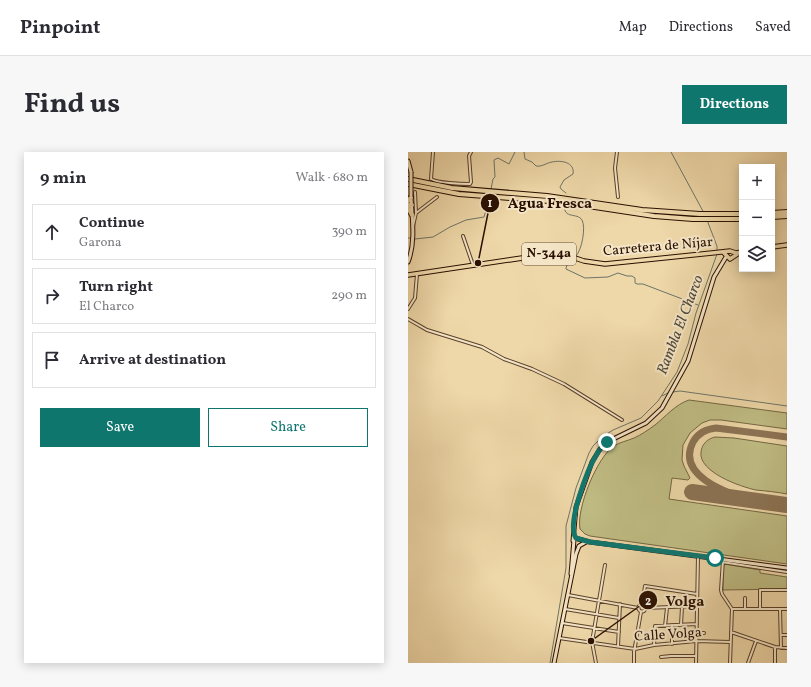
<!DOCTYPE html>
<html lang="en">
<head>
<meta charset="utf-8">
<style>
	:root { --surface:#fff; --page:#f7f7f7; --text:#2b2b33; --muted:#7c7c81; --line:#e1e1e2; --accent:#0f766e }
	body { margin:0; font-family:Vollkorn,serif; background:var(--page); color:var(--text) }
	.controls { position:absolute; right:12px; top:12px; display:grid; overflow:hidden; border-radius:0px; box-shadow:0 2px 10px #0003 }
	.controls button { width:36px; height:36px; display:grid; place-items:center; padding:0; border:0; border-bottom:1px solid var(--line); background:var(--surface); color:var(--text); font:20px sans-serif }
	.stop { position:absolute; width:12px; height:12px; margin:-9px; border:3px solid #0f766e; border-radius:50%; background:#fff }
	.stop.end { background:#0f766e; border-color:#fff; box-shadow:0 1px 4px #0008 }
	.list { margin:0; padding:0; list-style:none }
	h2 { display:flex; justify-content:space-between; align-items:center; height:52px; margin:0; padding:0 16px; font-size:17px }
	h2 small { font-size:13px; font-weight:400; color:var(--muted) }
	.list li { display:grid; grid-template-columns:26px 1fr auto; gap:12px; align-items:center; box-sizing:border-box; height:56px; margin:0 8px 8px; padding:0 8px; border:1px solid var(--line); border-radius:0px }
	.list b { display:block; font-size:15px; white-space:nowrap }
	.list p { margin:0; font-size:13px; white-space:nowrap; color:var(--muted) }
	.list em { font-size:13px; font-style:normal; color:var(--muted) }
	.actions { display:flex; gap:8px; padding:12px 16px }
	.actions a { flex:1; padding:9px 0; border:1px solid var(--accent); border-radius:0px; text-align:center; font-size:14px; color:var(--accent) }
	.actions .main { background:var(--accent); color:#fff }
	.icon { flex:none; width:22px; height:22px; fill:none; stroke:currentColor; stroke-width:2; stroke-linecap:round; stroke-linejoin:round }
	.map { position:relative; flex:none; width:379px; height:511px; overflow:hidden; border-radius:0px }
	header { display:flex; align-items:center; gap:24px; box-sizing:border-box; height:56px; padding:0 20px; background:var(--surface); border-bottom:1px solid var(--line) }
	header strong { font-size:19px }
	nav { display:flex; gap:22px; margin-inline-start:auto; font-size:14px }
	.intro { display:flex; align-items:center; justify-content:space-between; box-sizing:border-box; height:96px; padding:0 24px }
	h1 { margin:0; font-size:28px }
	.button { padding:10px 18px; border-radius:0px; background:var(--accent); color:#fff; font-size:14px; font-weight:700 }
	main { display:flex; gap:24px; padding:0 24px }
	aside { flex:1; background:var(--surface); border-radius:0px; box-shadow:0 2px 10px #0003 }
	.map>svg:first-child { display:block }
	.green { fill:#bfbc83; stroke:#746642 }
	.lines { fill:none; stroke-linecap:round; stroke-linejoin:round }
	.stream { stroke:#6d7468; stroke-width:1 }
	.taxiway { stroke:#8c7354; stroke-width:7 }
	.runway { stroke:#8c7354; stroke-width:16 }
	.street-casing { stroke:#5a412a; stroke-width:4 }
	.secondary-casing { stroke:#290f00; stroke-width:5 }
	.primary-casing { stroke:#290f00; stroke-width:5.5 }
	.highway-casing { stroke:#290f00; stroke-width:6 }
	.street { stroke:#f4e5c6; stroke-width:2 }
	.secondary { stroke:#f4e5c6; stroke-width:3 }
	.primary { stroke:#eed7a8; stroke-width:3.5 }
	.highway { stroke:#eed7a8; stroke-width:4 }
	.secondary-bridge-casing { stroke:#290f00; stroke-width:5; stroke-linecap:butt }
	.secondary-bridge { stroke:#f4e5c6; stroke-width:3 }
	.route { stroke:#0f766e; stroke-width:5 }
	.labels { text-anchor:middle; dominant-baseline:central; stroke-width:4; stroke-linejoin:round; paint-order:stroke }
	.shield { fill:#f4e5c6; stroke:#664f3b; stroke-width:1 }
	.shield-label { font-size:13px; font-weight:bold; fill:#290f00 }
	.street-label { font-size:14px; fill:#290f00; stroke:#f4e5c6 }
	.water-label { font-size:15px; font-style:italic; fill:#514a3d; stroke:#f4e5c6 }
	.leader { fill:none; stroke:#290f00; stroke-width:1.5 }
	.callout-dot { fill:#290f00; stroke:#f4e5c6; stroke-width:1.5 }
	.mark-label { font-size:12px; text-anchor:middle; font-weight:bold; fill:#fff }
	.callout-label { font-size:15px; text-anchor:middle; font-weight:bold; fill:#290f00; stroke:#f4e5c6; stroke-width:4; stroke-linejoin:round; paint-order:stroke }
</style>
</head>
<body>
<header>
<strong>Pinpoint</strong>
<nav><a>Map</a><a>Directions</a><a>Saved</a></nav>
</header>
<div class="intro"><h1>Find us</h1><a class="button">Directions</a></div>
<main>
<aside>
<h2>9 min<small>Walk · 680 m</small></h2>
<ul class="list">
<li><svg class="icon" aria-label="ahead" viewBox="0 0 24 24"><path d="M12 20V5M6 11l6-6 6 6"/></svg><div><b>Continue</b><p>Garona</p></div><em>390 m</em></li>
<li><svg class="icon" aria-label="right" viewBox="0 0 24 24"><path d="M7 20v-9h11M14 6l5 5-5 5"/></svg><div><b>Turn right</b><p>El Charco</p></div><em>290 m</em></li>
<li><svg class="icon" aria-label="arrive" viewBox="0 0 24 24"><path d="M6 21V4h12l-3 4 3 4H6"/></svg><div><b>Arrive at destination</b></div></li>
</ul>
<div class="actions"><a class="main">Save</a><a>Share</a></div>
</aside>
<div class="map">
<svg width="379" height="511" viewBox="0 0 379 511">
	<rect width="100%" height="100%" fill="#eed7a8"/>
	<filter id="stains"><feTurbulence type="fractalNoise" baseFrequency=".005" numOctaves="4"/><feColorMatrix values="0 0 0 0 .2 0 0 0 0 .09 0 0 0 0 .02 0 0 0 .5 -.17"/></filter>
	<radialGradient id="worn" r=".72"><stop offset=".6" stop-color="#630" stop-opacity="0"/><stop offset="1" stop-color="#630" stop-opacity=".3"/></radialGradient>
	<!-- green -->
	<path class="green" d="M281,248L379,261V277L313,268H302L294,271L282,281L275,293L274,308L276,314L282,326L280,328L264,326L261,347L379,364V412L182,384L177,382L172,377C168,357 189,305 206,294C212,290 219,289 226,286C233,283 240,278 247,273C257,265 268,252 281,248Z
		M307,285L326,286L379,294V342C369,340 358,339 348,338C333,335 290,320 293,300C294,292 299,287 307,285Z
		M317,412L352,418V421L379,425V437L315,438V415Z"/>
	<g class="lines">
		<!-- stream -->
		<path class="stream" d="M116,0L117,7L124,10L128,14C134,15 138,11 144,10C153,8 167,10 165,22L156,28L152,35L153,37L158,41
			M263,0L296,61
			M83,37L85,27L87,25L86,8L90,6L101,12L107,0
			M156,53C156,68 169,60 174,68C178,75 174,98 168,104
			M299,68L309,94V99
			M0,86H2
			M7,87L25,85L42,75L58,68L76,65L81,47
			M165,107C162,109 158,113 158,117L177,126L200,125L210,121L219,124H224L227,126V131L229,132H235L290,153
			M265,240L272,239L379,254
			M254,244L260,241
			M142,511L158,416V374L168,336L181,301L185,294L194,285L205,278L233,266L250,249L269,220L280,192L288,161L309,102"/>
		<!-- taxiway -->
		<path class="taxiway" d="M340,348C317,340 268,323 285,290C290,281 298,277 308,276L379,285"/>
		<!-- runway -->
		<path class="runway" d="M284,340L379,353"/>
		<!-- street casing -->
		<g class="street-casing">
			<path id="street" d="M25,0L23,27C30,31 53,32 62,32L63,30L61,4L63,0
				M209,0L207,16L210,45
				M7,40L8,61
				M5,74L8,61L29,45
				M55,84L65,113
				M0,157L7,146L9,122
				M0,167L19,178L74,195L96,207L124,217L156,232L214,268
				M310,407L314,410L379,420
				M315,408L313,438L314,442L324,457L322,511
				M160,443L230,456
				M337,446V456
				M230.5 456a3.5 3.5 0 1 1 7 0a3.5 3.5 0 1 1-7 0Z
				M234,453L237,434L289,442
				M237,456L289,454
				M157,457L211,466
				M324,457H379
				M352,457V438H379
				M372,457L373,496
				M154,471L211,480
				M273,473L274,455
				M257,474L259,456
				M323,480L367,495L379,496
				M289,481H296
				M373,483H379
				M151,486L227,497L246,493L288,489L322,490
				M264,492V473
				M246,493L247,474L289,472
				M210,494L212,452
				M253,505L263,504H288
				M188,511L184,490L197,413
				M226,511V500L233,460
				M288,511L290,404
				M340,511L348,489
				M367,511V495"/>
		</g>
		<!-- secondary casing -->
		<g class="secondary-casing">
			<path id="secondary" d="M0,9L3,20
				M0,110C8,90 4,66 3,45
				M170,387L182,390L379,416
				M165,389L168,355L184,310L192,297L199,290L238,271L254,256L280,209L306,125L318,105
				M163,422L166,388
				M146,511L168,402L171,394L178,390"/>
		</g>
		<!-- primary casing -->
		<g class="primary-casing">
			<path id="primary" d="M364,95L379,93
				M315,100L322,107L331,101
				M0,123L141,102H155L176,109L197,112L304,101L322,99L328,101L334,100"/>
		</g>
		<!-- highway casing -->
		<g class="highway-casing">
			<path id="highway" d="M0,27L44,36L139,44L234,58L292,62H334
				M0,32L51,42L154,50L246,64L285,67H334
				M0,49L3,45
				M0,53H4
				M0,56L4,63
				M364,61L379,60
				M364,65L379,64"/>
		</g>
		<!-- street -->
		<use href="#street" class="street"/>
		<!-- secondary -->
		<use href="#secondary" class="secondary"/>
		<!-- primary -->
		<use href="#primary" class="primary"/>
		<!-- highway -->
		<use href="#highway" class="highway"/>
		<!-- secondary-bridge casing -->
		<g class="secondary-bridge-casing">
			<path id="secondary-bridge" d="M3,20V45"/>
		</g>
		<!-- secondary-bridge -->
		<use href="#secondary-bridge" class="secondary-bridge"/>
	</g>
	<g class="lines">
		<!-- route -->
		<path class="route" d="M199,290C195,294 191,297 189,302C180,316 158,372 168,386L182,390L307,406"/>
	</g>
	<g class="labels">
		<!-- shield labels -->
		<rect class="shield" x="114" y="91" width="54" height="22" rx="3"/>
		<g class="shield-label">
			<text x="141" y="102">N-344a</text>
		</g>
		<!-- street labels -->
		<g class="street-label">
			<text transform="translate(250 95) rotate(-5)">Carretera de Níjar</text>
			<text transform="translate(260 483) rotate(-4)">Calle Volga</text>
		</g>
		<!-- water labels -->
		<g class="water-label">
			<text transform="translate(273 173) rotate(-69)">Rambla El Charco</text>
		</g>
	</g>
	<!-- callouts -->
	<path class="leader" d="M70 111L82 51M183 489L240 448"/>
	<g class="callout-dot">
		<circle cx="70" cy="111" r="4"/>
		<circle cx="183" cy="489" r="4"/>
		<circle cx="82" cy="51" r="10"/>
		<circle cx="240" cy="448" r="10"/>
	</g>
	<g class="mark-label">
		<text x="82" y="55">1</text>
		<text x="240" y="453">2</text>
	</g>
	<g class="callout-label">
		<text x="142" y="56">Agua Fresca</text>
		<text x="277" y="454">Volga</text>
	</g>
	<rect width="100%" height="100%" filter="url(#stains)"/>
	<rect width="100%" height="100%" fill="url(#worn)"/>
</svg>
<div class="controls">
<button>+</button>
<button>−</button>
<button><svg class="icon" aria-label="layers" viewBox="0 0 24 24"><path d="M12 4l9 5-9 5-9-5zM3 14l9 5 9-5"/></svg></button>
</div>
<div class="stop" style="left:307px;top:406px"></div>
<div class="stop end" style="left:199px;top:290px"></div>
</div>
</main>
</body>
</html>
